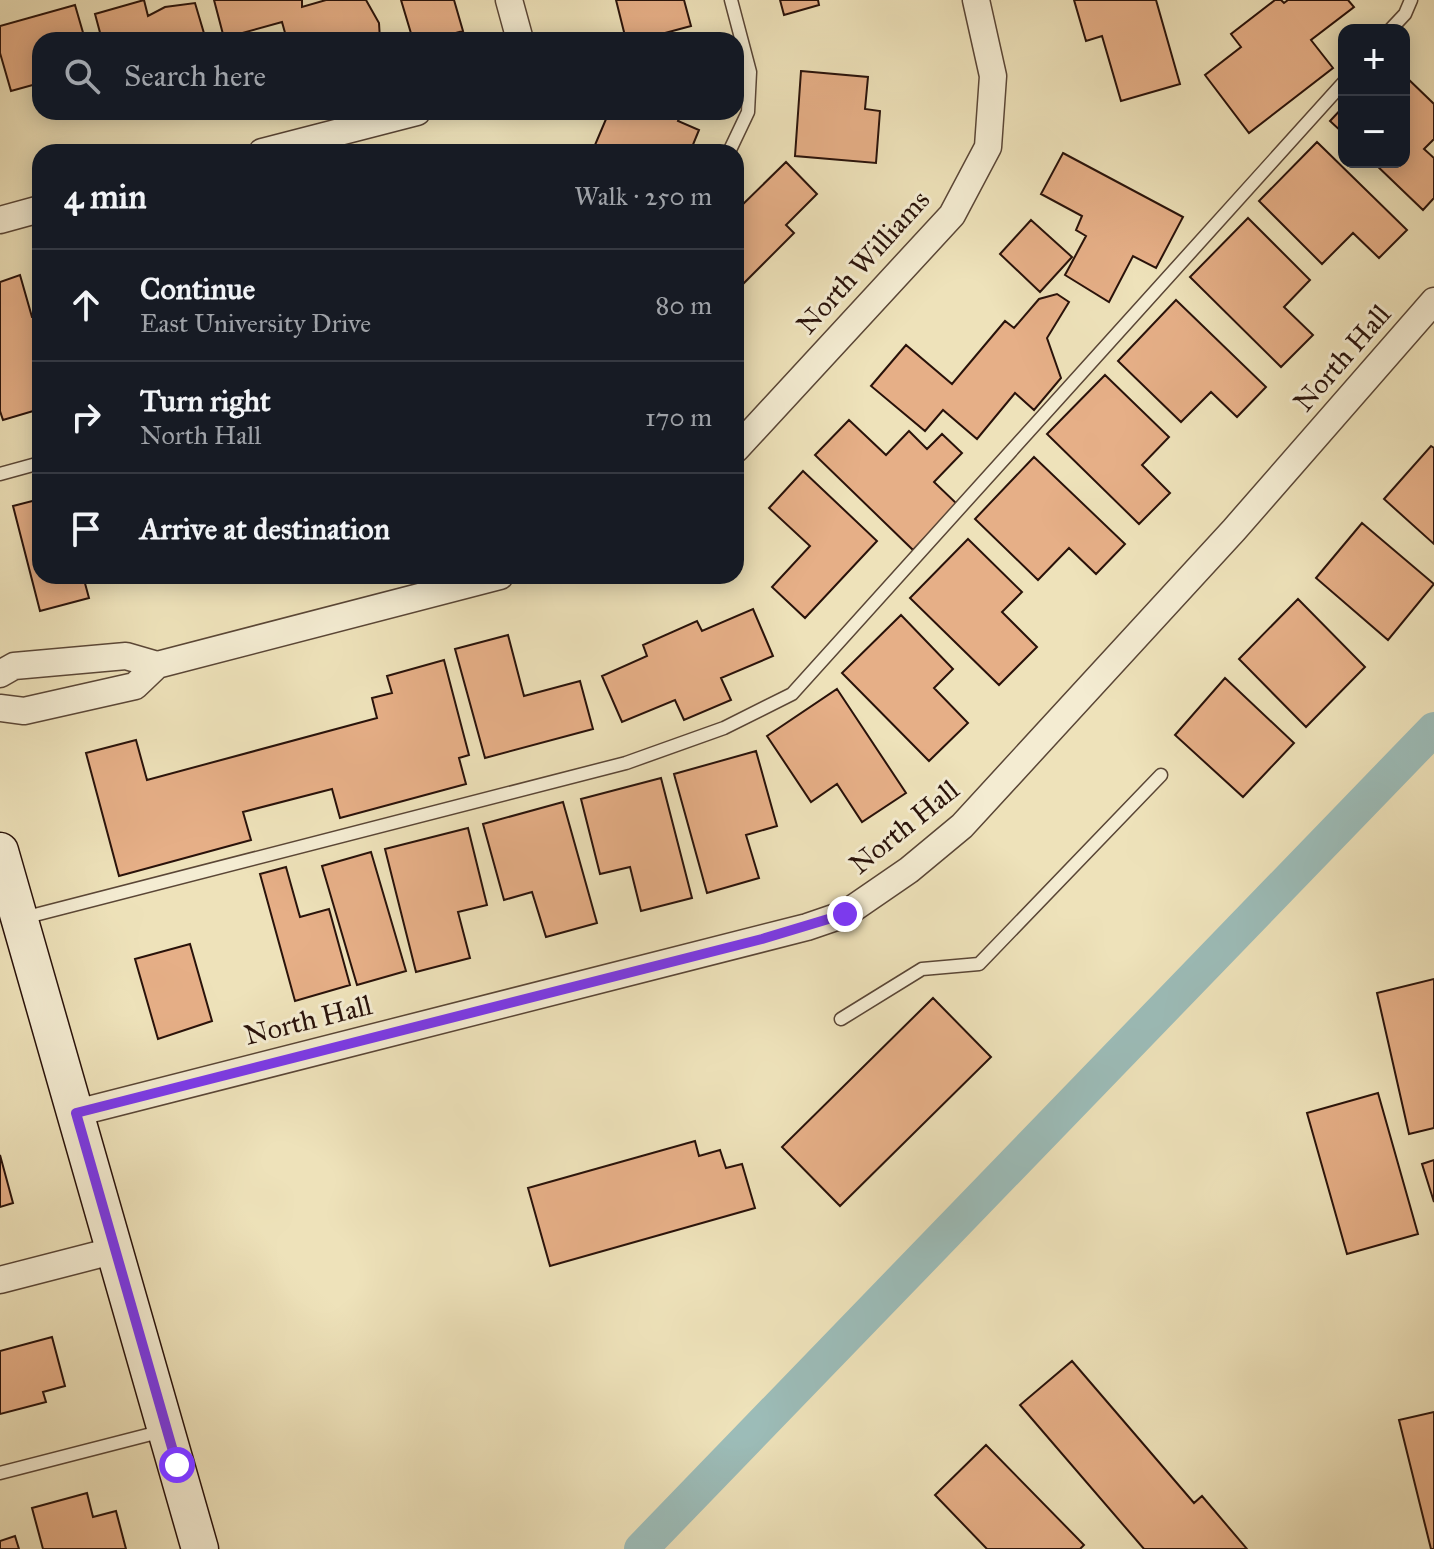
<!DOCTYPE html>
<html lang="en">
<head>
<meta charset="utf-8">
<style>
	:root { --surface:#171b24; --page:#242831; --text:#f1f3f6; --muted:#9ea1a6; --line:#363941 }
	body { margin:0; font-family:"IM FELL Great Primer",serif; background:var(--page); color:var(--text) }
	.controls { position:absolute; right:24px; top:24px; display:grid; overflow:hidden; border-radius:16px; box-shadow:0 4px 20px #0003 }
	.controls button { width:72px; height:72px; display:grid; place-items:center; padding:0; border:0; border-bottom:2px solid var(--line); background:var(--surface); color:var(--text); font:40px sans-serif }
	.stop { position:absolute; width:24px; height:24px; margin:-18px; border:6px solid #7c3aed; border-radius:50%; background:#fff }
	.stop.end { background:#7c3aed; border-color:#fff; box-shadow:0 2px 8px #0008 }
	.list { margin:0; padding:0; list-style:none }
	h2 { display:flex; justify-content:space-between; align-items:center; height:104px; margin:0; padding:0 32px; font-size:34px }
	h2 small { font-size:26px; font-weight:400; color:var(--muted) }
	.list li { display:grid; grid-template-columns:52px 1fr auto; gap:24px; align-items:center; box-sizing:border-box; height:112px; padding:0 32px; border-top:2px solid var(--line) }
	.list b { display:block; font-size:30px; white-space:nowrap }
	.list p { margin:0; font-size:26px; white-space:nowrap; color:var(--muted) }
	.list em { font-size:26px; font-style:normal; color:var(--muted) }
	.icon { flex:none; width:44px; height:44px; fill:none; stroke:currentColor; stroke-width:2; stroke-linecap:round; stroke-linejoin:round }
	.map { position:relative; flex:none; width:1434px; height:1549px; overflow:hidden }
	.search { position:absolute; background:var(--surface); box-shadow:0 4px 20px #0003; left:32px; top:32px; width:712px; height:88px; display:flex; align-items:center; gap:20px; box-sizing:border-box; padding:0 28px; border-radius:24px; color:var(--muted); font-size:30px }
	.panel { position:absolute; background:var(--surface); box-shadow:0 4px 20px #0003; left:32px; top:144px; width:712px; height:440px; border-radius:24px }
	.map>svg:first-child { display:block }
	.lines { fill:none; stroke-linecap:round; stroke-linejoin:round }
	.canal { stroke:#9cbcb8; stroke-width:34 }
	.building { fill:#e6af87; stroke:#29120a; stroke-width:2 }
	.lane-casing { stroke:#5a4636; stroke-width:15 }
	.street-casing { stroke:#5a4636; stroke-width:29 }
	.secondary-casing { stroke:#29120a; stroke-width:39 }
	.lane { stroke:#f4ecd2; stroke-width:12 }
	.street { stroke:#f4ecd2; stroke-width:26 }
	.secondary { stroke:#f4ecd2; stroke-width:36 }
	.route { stroke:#7c3aed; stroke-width:10 }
	.labels { text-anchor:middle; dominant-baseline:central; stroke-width:6; stroke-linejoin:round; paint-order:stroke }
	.street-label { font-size:28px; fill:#29120a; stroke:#f4ecd2 }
</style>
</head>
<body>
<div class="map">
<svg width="1434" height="1549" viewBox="0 0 1434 1549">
	<rect width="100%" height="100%" fill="#eee2ba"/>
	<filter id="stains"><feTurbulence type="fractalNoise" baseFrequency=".0025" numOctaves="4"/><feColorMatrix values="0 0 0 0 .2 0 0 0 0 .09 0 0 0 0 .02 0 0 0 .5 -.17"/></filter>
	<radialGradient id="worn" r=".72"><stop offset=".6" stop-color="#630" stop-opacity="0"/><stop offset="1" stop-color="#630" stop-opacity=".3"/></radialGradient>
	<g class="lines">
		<!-- canal -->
		<path class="canal" d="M641,1549L1434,729"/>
	</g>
	<!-- building -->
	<path class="building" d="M144,0L148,16L165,7L195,3L206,40H102L95,14Z
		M214,0H302V7L326,0H366L379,23L380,40H287L282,22L224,38Z
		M401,0H454L463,31L430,40H413Z
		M616,0H684L691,26L639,40H626Z
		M780,0H818L819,5L784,15Z
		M1074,0H1156L1180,84L1121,101L1102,36L1086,41Z
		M1275,0H1281L1284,3L1288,0H1348L1354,7L1311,40L1333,68L1249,133L1205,75L1241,47L1231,34Z
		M75,5L84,36L77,40H40V83L11,91L0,53V26Z
		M801,71L868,77L865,109L880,111L876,163L795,156Z
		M1404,75L1434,104V139L1424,149L1434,158V198L1423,210L1373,162H1404Z
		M1344,106V134L1330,121Z
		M609,112H682L678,121L699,130L690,152H592Z
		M1317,142L1407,230L1379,258L1353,233L1322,264L1259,201Z
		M1063,153L1183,217L1156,268L1133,256L1109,302L1065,275L1086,236L1076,230L1082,216L1041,194Z
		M786,162L817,194L786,225L794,233L736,291V211Z
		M1248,218L1310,280L1284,307L1313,335L1281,367L1190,277Z
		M1031,220L1072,257L1040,292L1000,254Z
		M20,275L32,317H39L40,321V409L3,420L0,411V282Z
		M1057,294L1069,302L1047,338L1061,378L1034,410L1015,393L977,439L943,410L925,431L871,386L906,345L952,384L1005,321L1014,328L1039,299Z
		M1176,300L1266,387L1237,417L1211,392L1181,422L1118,361Z
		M1105,375L1169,437L1142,465L1170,493L1139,524L1047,434Z
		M849,420L886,455L909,431L927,449L942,434L962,453L934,482L957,504L913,550L815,455Z
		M1431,446L1434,448V544L1384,499Z
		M1034,457L1125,544L1096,574L1069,548L1038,580L975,519Z
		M803,471L877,541L805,618L772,587L810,546L769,508Z
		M40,499V576H83L89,598L40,611L13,506Z
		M1362,523L1434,584L1388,640L1316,578Z
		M968,539L1022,592L1002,612L1037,647L999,685L910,598Z
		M1298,599L1365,667L1306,727L1239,659Z
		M753,609L773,656L721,678L731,700L684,720L675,700L622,722L602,676L647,656L643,645L697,621L702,631Z
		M901,615L953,669L934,688L968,723L929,761L842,673Z
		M508,635L524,696L580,681L593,729L485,758L455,649Z
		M444,660L469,755L459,758L466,784L340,818L332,789L243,812L251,840L119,876L86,753L136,740L147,780L377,718L372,698L392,693L387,676Z
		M1225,678L1294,743L1243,797L1175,735Z
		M837,689L906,793L862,822L837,784L811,802L767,736Z
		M756,751L777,826L746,835L759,878L707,893L674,774Z
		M661,778L692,898L641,911L630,867L600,874L581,799Z
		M563,802L597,923L546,937L532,892L504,900L483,824Z
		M468,828L487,905L458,912L470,958L416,972L385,849Z
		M371,852L406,971L357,985L322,866Z
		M286,867L300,917L329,909L350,985L295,1001L260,874Z
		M190,944L212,1021L158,1039L135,959Z
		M1434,979V1128L1409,1134L1377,993Z
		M933,998L991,1057L840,1206L782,1147Z
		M1378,1093L1418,1234L1347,1254L1307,1113Z
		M695,1141L699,1156L720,1150L726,1168L742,1164L755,1208L550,1266L528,1188Z
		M0,1155L13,1203L0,1207Z
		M1434,1160V1202L1422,1164Z
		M52,1337L65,1386L43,1392L46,1402L0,1414V1351Z
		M1072,1361L1194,1503L1202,1496L1247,1549H1144L1020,1405Z
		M1434,1412V1549H1431L1399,1420Z
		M986,1445L1084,1545L1080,1549H987L935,1495Z
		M87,1493L93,1517L116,1511L126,1549H43L32,1508Z
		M15,1536L19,1549H0V1541Z"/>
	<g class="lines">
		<!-- lane casing -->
		<g class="lane-casing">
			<path id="lane" d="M1390,30L1405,14L1411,0
				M729,152L748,112L750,72L731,0
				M0,474L40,463
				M23,918L626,763L724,728L792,694L1344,82
				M841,1019L922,969L979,964L1161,775
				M0,1473L163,1431"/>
		</g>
		<!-- street casing -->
		<g class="street-casing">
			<path id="street" d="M509,0L520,40
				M262,152L417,112
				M0,220L40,209
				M736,449L952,215L988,147L993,76L976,0
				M0,674L14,666L126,656L157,665
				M0,708L24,711L135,686L157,665L500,576
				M76,1113L807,927L845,914L909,870L962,826L1234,530L1434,301
				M0,1280L116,1250"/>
		</g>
		<!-- secondary casing -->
		<g class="secondary-casing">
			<path id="secondary" d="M0,851L200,1549"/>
		</g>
		<!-- lane -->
		<use href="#lane" class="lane"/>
		<!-- street -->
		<use href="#street" class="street"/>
		<!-- secondary -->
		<use href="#secondary" class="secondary"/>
	</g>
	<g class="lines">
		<!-- route -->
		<path class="route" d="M177,1465L76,1113L762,939L845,914"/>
	</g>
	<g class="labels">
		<!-- street labels -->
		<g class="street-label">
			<text transform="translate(863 262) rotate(-48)">North Williams</text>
			<text transform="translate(1342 358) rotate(-49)">North Hall</text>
			<text transform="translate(904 827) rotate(-39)">North Hall</text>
			<text transform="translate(308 1020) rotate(-14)">North Hall</text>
		</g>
	</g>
	<rect width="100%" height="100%" filter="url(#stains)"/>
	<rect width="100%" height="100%" fill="url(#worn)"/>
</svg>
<div class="controls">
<button>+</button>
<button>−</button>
</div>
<div class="stop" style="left:177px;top:1465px"></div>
<div class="stop end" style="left:845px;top:914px"></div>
<div class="search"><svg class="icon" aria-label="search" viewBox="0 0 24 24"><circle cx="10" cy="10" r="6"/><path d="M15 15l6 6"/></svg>Search here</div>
<section class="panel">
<h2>4 min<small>Walk · 250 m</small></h2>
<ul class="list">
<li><svg class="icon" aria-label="ahead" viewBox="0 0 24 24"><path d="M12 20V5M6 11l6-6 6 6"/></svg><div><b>Continue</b><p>East University Drive</p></div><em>80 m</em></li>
<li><svg class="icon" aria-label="right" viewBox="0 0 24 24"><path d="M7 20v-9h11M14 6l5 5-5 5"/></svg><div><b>Turn right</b><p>North Hall</p></div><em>170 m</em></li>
<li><svg class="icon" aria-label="arrive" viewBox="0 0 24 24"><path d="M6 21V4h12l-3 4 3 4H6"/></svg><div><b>Arrive at destination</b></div></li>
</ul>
</section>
</div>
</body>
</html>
